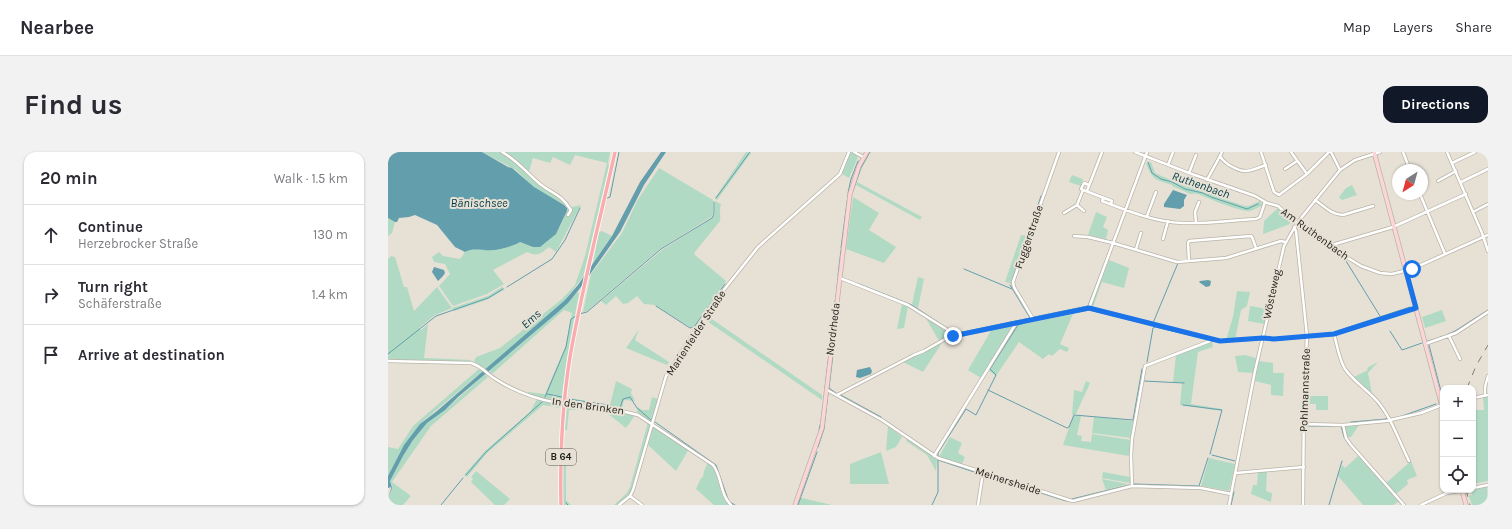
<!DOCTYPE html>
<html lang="en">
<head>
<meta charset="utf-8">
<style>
	:root { --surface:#fff; --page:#f2f2f3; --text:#2b2b33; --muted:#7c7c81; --line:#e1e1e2; --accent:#111827 }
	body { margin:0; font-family:Karla,sans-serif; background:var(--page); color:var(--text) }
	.controls { position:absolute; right:12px; bottom:12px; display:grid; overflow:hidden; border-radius:8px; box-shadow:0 1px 3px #0004 }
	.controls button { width:36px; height:36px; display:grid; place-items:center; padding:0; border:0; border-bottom:1px solid var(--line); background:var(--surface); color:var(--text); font:20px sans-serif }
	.compass { position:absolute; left:1004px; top:12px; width:36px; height:36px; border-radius:50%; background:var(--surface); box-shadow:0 1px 3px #0004; rotate:216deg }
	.stop { position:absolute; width:12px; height:12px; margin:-9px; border:3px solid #1a73e8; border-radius:50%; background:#fff }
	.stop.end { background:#1a73e8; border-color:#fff; box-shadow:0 1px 4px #0008 }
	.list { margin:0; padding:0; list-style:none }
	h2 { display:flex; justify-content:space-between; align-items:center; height:52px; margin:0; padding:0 16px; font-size:17px }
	h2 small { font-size:13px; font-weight:400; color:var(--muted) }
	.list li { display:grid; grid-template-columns:26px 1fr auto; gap:12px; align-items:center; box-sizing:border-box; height:60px; padding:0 16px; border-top:1px solid var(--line) }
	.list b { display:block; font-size:15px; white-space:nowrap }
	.list p { margin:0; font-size:13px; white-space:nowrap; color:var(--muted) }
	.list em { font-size:13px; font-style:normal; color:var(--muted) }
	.icon { flex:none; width:22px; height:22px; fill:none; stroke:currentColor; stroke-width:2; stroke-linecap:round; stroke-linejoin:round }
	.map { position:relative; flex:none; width:1100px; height:353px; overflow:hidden; border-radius:12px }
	header { display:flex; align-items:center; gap:24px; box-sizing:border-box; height:56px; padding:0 20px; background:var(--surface); border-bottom:1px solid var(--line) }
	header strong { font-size:19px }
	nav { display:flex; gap:22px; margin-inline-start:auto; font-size:14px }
	.intro { display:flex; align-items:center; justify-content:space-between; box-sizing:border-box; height:96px; padding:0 24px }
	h1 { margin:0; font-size:28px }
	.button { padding:10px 18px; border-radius:12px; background:var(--accent); color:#fff; font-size:14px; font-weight:700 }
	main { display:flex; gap:24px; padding:0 24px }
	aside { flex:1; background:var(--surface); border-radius:12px; box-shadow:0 1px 3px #0004 }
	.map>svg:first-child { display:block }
	.green { fill:#b1dac4 }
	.water { fill:#639eac }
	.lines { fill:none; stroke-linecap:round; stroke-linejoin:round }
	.stream { stroke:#639eac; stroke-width:1 }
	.street-casing { stroke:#bab4a8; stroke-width:4 }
	.secondary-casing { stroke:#bab4a8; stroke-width:5 }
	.primary-casing { stroke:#fff; stroke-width:5 }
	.street { stroke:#fff; stroke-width:2.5 }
	.secondary { stroke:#fcd6d7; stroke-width:3.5 }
	.primary { stroke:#f9adaf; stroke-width:3.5 }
	.rail { stroke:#817d74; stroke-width:1; stroke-dasharray:7 7; stroke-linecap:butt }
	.street-bridge-casing { stroke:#bab4a8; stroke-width:4; stroke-linecap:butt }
	.street-bridge { stroke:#fff; stroke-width:2.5 }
	.route { stroke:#1a73e8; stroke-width:5 }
	.labels { text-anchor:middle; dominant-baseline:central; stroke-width:4; stroke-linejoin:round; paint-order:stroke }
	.shield { fill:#e7e1d5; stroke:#5d5a53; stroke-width:1 }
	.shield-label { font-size:10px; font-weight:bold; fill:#22201b }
	.street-label { font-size:11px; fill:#22201b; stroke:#e7e1d5 }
	.water-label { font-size:12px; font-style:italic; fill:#023c46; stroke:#e7e1d5 }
</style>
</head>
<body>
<header>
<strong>Nearbee</strong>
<nav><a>Map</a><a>Layers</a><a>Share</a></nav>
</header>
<div class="intro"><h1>Find us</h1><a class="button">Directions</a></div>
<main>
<aside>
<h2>20 min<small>Walk · 1.5 km</small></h2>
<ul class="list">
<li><svg class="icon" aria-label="ahead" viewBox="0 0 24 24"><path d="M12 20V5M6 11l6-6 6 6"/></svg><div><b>Continue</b><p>Herzebrocker Straße</p></div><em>130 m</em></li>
<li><svg class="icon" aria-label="right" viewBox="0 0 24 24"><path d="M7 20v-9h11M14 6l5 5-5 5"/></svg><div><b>Turn right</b><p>Schäferstraße</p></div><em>1.4 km</em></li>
<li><svg class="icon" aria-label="arrive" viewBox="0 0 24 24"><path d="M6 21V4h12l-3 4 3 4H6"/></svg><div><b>Arrive at destination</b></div></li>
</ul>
</aside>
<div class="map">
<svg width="1100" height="353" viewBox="0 0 1100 353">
	<rect width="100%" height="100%" fill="#e7e1d5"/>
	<!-- green -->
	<path class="green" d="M94,0H112L116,3L129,11L152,33L176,49V53L146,36L128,18Z
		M115,0H222L220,11L221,13L195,125L177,148L98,217C94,214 89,212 86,209L88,205L112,196L174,147L187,133L197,104L219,11L187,3L182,13L165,5L162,11L145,6L141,20Z
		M358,0L363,1L329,48L327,46Z
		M464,0L470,5L461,26L454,22L461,1Z
		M763,10L767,21L796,34L816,38L826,44L857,54H861L872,49L874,52V54C870,55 866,58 862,59C855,60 828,50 820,46C814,44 809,40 802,42L784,34V33C768,28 764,28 758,11Z
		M271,16L325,48V62L323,65L272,97L199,159L195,160L203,122L234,81L249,49Z
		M684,23L695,27L693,34L681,30Z
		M469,30L534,65L532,68L468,33Z
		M964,33L969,43L954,48L951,45L958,36Z
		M465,45L491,61L481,78L508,95L496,111L458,97Z
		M327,49L333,52C331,58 333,63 332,69L306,101L307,103L338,129L306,175H302L267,153L256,152L249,144L240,151L235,152L228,144L218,153L213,149L274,98L324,66L327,62Z
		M193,53L168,100L161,95C152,102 150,105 139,100L105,118L116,132L99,142L65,154L51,134L62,122L57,112L46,110L44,105L51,100L55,104L72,107L77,100L81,97L106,98L132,90L145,95C167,86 170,81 179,59V56Z
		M890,56L900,65L902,72L875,82L876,69Z
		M708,60L719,65L715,75L720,78L718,87L700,83Z
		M0,66L7,70L4,81L0,84Z
		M214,79L224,84L205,111L211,80Z
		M633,83L639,84L622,131L617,130Z
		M3,104L7,105L16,135H19L26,159L49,135L64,156L100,144L114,135L117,137L101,147L66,159L64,156L47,163L31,176L33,178L40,172L36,206L83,208L82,210L0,208V107Z
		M721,108L741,116L736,136L714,130L705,155L703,154Z
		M530,125L536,127L530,156L524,152Z
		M849,139L862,140L859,154L853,158L847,188H838L845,165Z
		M189,140L191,141L179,205L173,250L140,242V240L157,242L178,193L184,161L176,158L104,222L100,219L169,161Z
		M514,152L520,154L516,176L509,177Z
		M862,154L880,157L876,172L860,169Z
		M1054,158L1058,169L1037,176L1034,165Z
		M685,162L672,192L681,196L679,200L672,197L664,204L661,202L655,207L631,190L608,224L601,219L630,173Z
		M318,163L434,243V248L316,167Z
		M536,163L562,182V184L551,189Z
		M624,173L625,175L593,226L580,218L604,177Z
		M251,177L247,188L281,210L279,213L238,196Z
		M824,190L825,195L810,200L803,252L834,257V259L792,253L794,231L785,230L788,203Z
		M554,191L535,220L515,210Z
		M857,203L868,206L865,221L850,220L847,204Z
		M871,209L885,211V221H896L895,244L883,243V233L867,229Z
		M990,210L980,221L984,241L966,225L980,218L979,216Z
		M92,216L95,219L34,270L16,293L0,324V295L10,297L25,274Z
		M97,222L100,225L43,274L4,330L23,344L15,353H0V346L4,335L2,329L15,304L25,288L39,271L57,258Z
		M228,229L244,237L243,241L247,249L236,248L234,257L223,255L222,253Z
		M698,229L702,231L688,262L684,263L686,238L694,240Z
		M917,244H940V258H928V252H917Z
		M264,245L270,247L264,268L262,269L249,260L250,255L254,258H261Z
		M1100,245V329L1085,332V248L1088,247V258H1096L1095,246Z
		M182,246L220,253L219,254L181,251Z
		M149,247L172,253V256L155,253L99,301L79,325L76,323L97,299L142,260Z
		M179,254L218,257L219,261L231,259L248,262L238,276L219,261L213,258H181L179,278H177Z
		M685,264H693L689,283L694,284L693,289L703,290L704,282L743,288L741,304L675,293Z
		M706,265L745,269L743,286L704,281Z
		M260,270L263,272L244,337L238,346L230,353H226L239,341L242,335Z
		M971,273L963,285H959L957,274Z
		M267,274L301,297L288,319L260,293L265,275Z
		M500,274L514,285L508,295L498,299Z
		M562,285L574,291L570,301L577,305L574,312L551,305Z
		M519,287L549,307L548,319L539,303L518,289Z
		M175,297H178V348L183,353H175Z
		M493,300L501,332H462V312Z
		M970,304L1008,347L1010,350L1005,353H975L950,324L954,313L957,316Z
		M821,306L847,312L841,339L813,334Z
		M1023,309L1029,324L1019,328L1020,332L1008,342L998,331Z
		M320,310C333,321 329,342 341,353H326L308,337L313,326L315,325L316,319Z
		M88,319L122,347L116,353H107L83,330L85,327L83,325Z
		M879,319L878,339L884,341L883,350L863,342L865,333H869L870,320Z
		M715,320L742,325V331L714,326Z
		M714,327L740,332L718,338Z
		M1099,334L1100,353H1084L1081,344L1084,343L1083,339Z
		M412,346H414L444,353H410Z"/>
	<!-- water -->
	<path class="water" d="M0,0H94L120,15L124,16L146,35L176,53L179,56V59L168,82L152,95H145L132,90C127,93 112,98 105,98C95,99 85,95 77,100L67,95L49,73L27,63L21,65L11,66L9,70H7L0,66Z
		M273,0H278L256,33L232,80L193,135L180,151L169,161L70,245L57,258L39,271L25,288L15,304L2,329L4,336L0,346L3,337V335L0,336V324L16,293L32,272L49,259L177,148L190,133L224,84L252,30Z
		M785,38L799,43L796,48V54L792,57L776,55V52Z
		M46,115L56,118L57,121L55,124L50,129L44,120Z
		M820,128L823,129L822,134L818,135L811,130L812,129Z
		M482,215L484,219L483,222L472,226L468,225L469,218Z"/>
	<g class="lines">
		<!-- stream -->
		<path class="stream" d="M760,10L764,21L773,27L784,30L797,37L815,41L823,45L859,57L870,52
			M465,39L473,16L482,0
			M460,41L463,27L470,9
			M328,46L362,0
			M217,47L222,45L231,0
			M453,96L460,43
			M958,109L992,164
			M790,111L765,171L800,180
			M576,117L624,137
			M450,124L453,98
			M623,131L653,44
			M471,132L524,153L563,179L570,181L642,166L622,133
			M119,135L164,107L177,88L192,56
			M448,145L450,126
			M268,154L302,176L306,175L337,132
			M191,162L199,160L273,97L324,66L326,62V50
			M733,163L763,170
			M646,165L700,154L719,105
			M648,168L701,158L762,173
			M444,175L447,149
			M952,178L1022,155
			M1002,179L1014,198L1034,191
			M1058,183L1067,179L1100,158
			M1052,185L1056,184
			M1040,189L1047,187
			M1041,193L1055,247
			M0,202L48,164L100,146L115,137
			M445,202L441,236L448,241
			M520,207L536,200
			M759,210L765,176L767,175L818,187
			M755,229L796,231
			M437,236L444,177
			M600,238L679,276L681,275L686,263L745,268L754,217
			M159,242L174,245
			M451,242L493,265
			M157,245L178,195L183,167L188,164
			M1096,245L1100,244
			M180,247L220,253
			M989,251L997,262
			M795,253L834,258L822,302
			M223,254L232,256L235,247L242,245L249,256L263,268
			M1014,264L1048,252
			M267,270L328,313L340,347
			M433,270L437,239
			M914,270L916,205
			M963,270L998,267L999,266
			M917,274H945
			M953,274L956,285L961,293
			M431,278L432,273
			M430,295L436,277L440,241
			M824,303L847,309
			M971,304L1014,353
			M550,305V301L578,257L588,263L608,223L602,217L630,173L643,169
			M78,323L98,300L154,250
			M597,323L678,349
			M746,332L811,334L820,306
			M684,347L741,333
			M342,350L347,353
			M178,351L180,353
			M53,353L75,326
			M410,353L429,300
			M544,353L550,340V308L592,322
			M843,353L846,340
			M941,353L954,309"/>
		<!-- street casing -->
		<g class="street-casing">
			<path id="street" d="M114,0C129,8 139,21 152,32C166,43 172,41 183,58L180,63
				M466,0L475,5
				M747,0L801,21L867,44L879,51L890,54L908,70L947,98L973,114L992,121L1004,122L1024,117L1100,83
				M834,0L832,4C834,8 837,10 841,13C858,23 860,19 878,13
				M873,0L886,40L891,43L919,22L941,0
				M903,0L919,22
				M943,0L952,18
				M1015,0L1022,18
				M1059,0L1094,81L1100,99
				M1064,11L1087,0
				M780,13L785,0
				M897,17L909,9
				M801,21L808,3
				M819,28L832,4
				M1050,29L1068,19
				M1073,30L1100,17
				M695,38L724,49L723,52
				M699,39L714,0
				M1032,42L1057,102
				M715,46L714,49C740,59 767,70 794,71C819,72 844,68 868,67L872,65L877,50
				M927,48C936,54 944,63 955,63L985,54
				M696,59L689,53L695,38L693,37L696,31L701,33
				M1085,60L1100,52
				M676,61L689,53
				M759,64L768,40
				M808,70L807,60L811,50
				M906,75L908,79L919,184L916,244L915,353
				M686,84L700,85L725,91L789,110L838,106L893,89L897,90
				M775,87L780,69
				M942,95L944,93L1005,75L1078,42
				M748,97L753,81
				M801,109L800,91L801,89L863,84L864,85L868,96
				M452,126L520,153L563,180L570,183L701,156L832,189L875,186L886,187L946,182L1028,156
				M701,156L759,0
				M645,167L626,135L625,130L671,0
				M946,182C949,193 951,207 957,217C966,230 980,238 990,250C1004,267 1011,289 1021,309
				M1061,184L1072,207
				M1037,192L1068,181L1100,160
				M0,209L83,211C96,215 98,222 109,228C128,240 148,247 170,251
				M439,238L494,268L550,306L681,348L685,349L744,334L813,336L843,342
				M449,243L526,203L536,199L566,182
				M1097,243V235L1100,224
				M1085,246L1100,243
				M183,253L221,256L250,263L325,313C334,324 332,343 343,353
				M915,272L955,273L998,269L1033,261L1054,253
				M955,273L958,286L963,293L1016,353
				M546,304L627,173V171
				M848,321L916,315
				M744,334L743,303L744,287L757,214L822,189L823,187
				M1085,336L1100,333
				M242,344L254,353
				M231,353L242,344L245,338L278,224L306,180L323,154L370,95L452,22L461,0
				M590,353L595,321
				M841,353L867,219L896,94L909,71L952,18L967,8L992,0
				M1033,353L1059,341L1077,338"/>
		</g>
		<!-- secondary casing -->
		<g class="secondary-casing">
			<path id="secondary" d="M986,0L1055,258
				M1074,338L1078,353
				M407,353L434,276L462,42L471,14L479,0"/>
		</g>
		<!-- primary casing -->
		<g class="primary-casing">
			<path id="primary" d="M173,353C172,304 174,254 182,205C194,136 212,68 227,0"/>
		</g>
		<!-- street -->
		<use href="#street" class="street"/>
		<!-- secondary -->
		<use href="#secondary" class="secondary"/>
		<!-- primary -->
		<use href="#primary" class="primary"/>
		<!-- rail -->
		<path class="rail" d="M1079,236L1088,214L1100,193
			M1078,338L1082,353"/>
		<!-- street-bridge casing -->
		<g class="street-bridge-casing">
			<path id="street-bridge" d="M170,251L183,253"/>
		</g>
		<!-- street-bridge -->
		<use href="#street-bridge" class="street-bridge"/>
	</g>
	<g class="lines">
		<!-- route -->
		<path class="route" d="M565,184L566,182L570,183L701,156L832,189L875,186L886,187L946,182L1028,156L1018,119L1024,117"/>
	</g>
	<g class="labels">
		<!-- shield labels -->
		<rect class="shield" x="158" y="297" width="30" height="16" rx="3"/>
		<g class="shield-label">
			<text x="173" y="305">B 64</text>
		</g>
		<!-- street labels -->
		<g class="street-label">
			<text transform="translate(927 82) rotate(36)">Am Ruthenbach</text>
			<text transform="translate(641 85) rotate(-71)">Fuggerstraße</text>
			<text transform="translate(884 142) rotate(-78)">Wösteweg</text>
			<text transform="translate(445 177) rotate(-83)">Nordrheda</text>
			<text transform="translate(308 181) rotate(-57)">Marienfelder Straße</text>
			<text transform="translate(917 238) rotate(-88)">Pohlmannstraße</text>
			<text transform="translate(200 254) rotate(8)">In den Brinken</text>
			<text transform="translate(620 329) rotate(18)">Meinersheide</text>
		</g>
		<!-- water labels -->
		<g class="water-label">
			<text transform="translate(813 33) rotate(19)">Ruthenbach</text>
			<text x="91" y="51">Bänischsee</text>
			<text transform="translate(143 167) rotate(-41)">Ems</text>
		</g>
	</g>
</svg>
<div class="controls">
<button>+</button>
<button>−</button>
<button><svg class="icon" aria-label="locate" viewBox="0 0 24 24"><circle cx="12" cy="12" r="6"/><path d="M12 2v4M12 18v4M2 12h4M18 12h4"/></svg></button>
</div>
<svg class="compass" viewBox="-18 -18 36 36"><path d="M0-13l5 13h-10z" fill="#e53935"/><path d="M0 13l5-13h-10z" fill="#7c7c81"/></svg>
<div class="stop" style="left:1024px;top:117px"></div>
<div class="stop end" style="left:565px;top:184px"></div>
</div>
</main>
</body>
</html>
